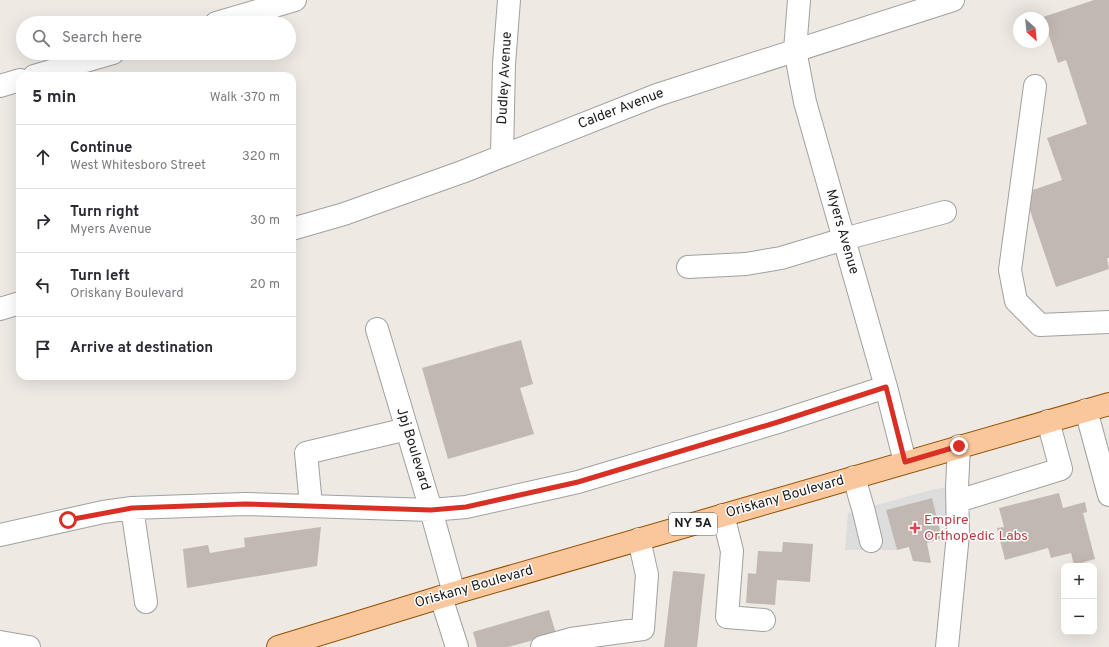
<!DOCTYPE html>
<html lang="en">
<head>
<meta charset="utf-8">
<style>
	:root { --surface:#fff; --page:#f7f7f7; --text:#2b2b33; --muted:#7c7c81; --line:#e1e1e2 }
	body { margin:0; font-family:Overpass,sans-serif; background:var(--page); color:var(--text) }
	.controls { position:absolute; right:12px; bottom:12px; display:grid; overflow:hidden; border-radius:8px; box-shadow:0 4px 16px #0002 }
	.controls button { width:36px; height:36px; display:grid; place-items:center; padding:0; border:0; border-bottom:1px solid var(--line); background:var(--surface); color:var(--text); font:20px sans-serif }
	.compass { position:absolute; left:1013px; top:12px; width:36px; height:36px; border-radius:50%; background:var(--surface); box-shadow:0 4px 16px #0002; rotate:153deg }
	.stop { position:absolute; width:12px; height:12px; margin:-9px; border:3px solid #d93025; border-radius:50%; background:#fff }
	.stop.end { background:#d93025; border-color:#fff; box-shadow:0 1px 4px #0008 }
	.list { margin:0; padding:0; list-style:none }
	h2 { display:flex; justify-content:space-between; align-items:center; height:52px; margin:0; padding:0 16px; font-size:17px }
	h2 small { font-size:13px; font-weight:400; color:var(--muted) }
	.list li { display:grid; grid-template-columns:26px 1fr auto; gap:12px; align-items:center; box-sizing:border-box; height:64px; padding:0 16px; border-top:1px solid var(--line) }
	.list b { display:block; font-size:15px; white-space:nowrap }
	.list p { margin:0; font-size:13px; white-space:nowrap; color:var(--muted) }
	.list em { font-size:13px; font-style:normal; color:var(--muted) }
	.icon { flex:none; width:22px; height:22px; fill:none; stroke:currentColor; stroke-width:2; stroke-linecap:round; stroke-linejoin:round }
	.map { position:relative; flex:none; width:1109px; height:647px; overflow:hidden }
	.search { position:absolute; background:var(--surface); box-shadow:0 4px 16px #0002; left:16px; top:16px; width:280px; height:44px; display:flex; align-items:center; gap:10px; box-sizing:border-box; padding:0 14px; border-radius:22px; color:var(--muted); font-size:15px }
	.panel { position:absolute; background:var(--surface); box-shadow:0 4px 16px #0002; left:16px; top:72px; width:280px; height:308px; border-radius:12px }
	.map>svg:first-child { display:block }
	.parking { fill:#ddd }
	.building { fill:#c2b8b2 }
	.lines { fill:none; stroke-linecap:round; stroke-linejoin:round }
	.minor-casing { stroke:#a1a1a1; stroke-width:24 }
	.major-casing { stroke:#925203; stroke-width:24 }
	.minor { stroke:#fff; stroke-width:22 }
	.major { stroke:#fac69c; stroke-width:22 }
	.route { stroke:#d93025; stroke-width:5 }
	.health-dot { fill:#e0444e; stroke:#fff; stroke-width:1.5 }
	.labels { text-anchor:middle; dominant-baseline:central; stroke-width:3; stroke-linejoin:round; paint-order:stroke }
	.shield { fill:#fff; stroke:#616161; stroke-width:1 }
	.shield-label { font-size:13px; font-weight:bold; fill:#1d1d1d }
	.street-label { font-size:14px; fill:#1d1d1d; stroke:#fff }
	.health-label { font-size:14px; fill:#be3a42; stroke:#fff; text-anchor:start }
</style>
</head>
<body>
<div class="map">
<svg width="1109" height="647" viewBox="0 0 1109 647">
	<rect width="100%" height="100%" fill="#eee9e3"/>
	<!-- parking -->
	<path class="parking" d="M946,487L950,493L952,524L937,517L931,498L886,510L897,550H845L848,513L927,491Z"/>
	<!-- building -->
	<path class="building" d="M1094,0H1109V258H1107L1109,269L1056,287L1024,193L1062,180L1047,138L1087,124L1066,60L1058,63L1043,17Z
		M521,340L533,384L520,388L534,434L448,459L422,368Z
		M1059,493L1063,508L1085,502L1087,512L1083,513L1095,559L1074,565L1071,553L1051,558L1048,548L1005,560L997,528L1004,527L999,508Z
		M932,498L942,538L927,543L931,563L913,561L909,547L897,550L886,510Z
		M321,527L317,566L187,588L183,549L208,545L210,553L245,547L244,538Z
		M783,542L813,544L810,582L777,580L775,605L746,603L748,573L756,574L758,551L782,552Z
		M673,571L705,574L697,647H664Z
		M549,610L556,634L508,647H477L473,632Z"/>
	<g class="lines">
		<!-- minor casing -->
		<g class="minor-casing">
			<path id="minor" d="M799,0L795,50L805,102L886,387L905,462
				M216,23L295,0
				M34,76L113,53
				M0,86L20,80
				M1035,86L1010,270L1016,301L1040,325L1109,322
				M502,155L504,64L509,0
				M292,229L344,214L462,172L657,95L953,0
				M688,267L746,264L781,258L844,239L945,212
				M0,309L20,303
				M377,329L431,510L454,593
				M1086,410L1109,495
				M854,477L864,512L871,541
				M958,501L1061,469L1048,421
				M311,505L306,453L407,429
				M132,508L146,602
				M723,515L732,551L727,617L764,620
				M0,535L103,512L132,508L245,504L431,510L466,507L578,482L778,422L886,387
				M441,597L457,647
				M0,642L29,647
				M542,647L571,639L643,629L647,575L639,539
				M947,647L958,534L957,487L959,446"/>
		</g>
		<!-- major casing -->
		<g class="major-casing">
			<path id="major" d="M278,647L454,593L1109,404"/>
		</g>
		<!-- minor -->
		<use href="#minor" class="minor"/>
		<!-- major -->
		<use href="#major" class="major"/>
	</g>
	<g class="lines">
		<!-- route -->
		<path class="route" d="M68,520L132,508L245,504L431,510L466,507L578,482L778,422L886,387L905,462L959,446"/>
	</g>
	<!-- markers -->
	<path class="health-dot" d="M913 522h4v4h4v4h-4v4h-4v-4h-4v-4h4z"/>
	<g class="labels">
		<!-- shield labels -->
		<rect class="shield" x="669" y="513" width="48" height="22" rx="3"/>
		<g class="shield-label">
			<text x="693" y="524">NY 5A</text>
		</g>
		<!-- street labels -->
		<g class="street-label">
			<text transform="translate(505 78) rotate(-87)">Dudley Avenue</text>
			<text transform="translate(621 109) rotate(-21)">Calder Avenue</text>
			<text transform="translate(842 232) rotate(74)">Myers Avenue</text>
			<text transform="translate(413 449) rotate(73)">Jpj Boulevard</text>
			<text transform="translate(785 497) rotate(-16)">Oriskany Boulevard</text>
			<text transform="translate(474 587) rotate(-16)">Oriskany Boulevard</text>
		</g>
		<!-- health labels -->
		<g class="health-label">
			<text x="924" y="520">Empire<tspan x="924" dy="16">Orthopedic Labs</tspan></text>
		</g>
	</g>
</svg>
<div class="controls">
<button>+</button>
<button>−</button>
</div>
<svg class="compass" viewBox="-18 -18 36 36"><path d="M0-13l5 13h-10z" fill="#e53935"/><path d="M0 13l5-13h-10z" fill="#7c7c81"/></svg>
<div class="stop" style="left:68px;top:520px"></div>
<div class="stop end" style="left:959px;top:446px"></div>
<div class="search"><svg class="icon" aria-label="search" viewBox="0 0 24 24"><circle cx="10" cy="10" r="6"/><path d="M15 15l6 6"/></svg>Search here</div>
<section class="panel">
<h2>5 min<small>Walk · 370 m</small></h2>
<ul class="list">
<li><svg class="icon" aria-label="ahead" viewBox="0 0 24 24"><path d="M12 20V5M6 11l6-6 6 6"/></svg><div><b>Continue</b><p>West Whitesboro Street</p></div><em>320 m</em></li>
<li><svg class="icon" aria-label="right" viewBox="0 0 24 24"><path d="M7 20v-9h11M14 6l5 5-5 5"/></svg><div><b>Turn right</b><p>Myers Avenue</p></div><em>30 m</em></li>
<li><svg class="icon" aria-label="left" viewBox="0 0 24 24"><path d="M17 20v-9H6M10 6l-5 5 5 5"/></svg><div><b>Turn left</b><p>Oriskany Boulevard</p></div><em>20 m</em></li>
<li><svg class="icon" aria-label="arrive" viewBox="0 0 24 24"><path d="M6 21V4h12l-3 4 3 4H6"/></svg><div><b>Arrive at destination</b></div></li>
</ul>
</section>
</div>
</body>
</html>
